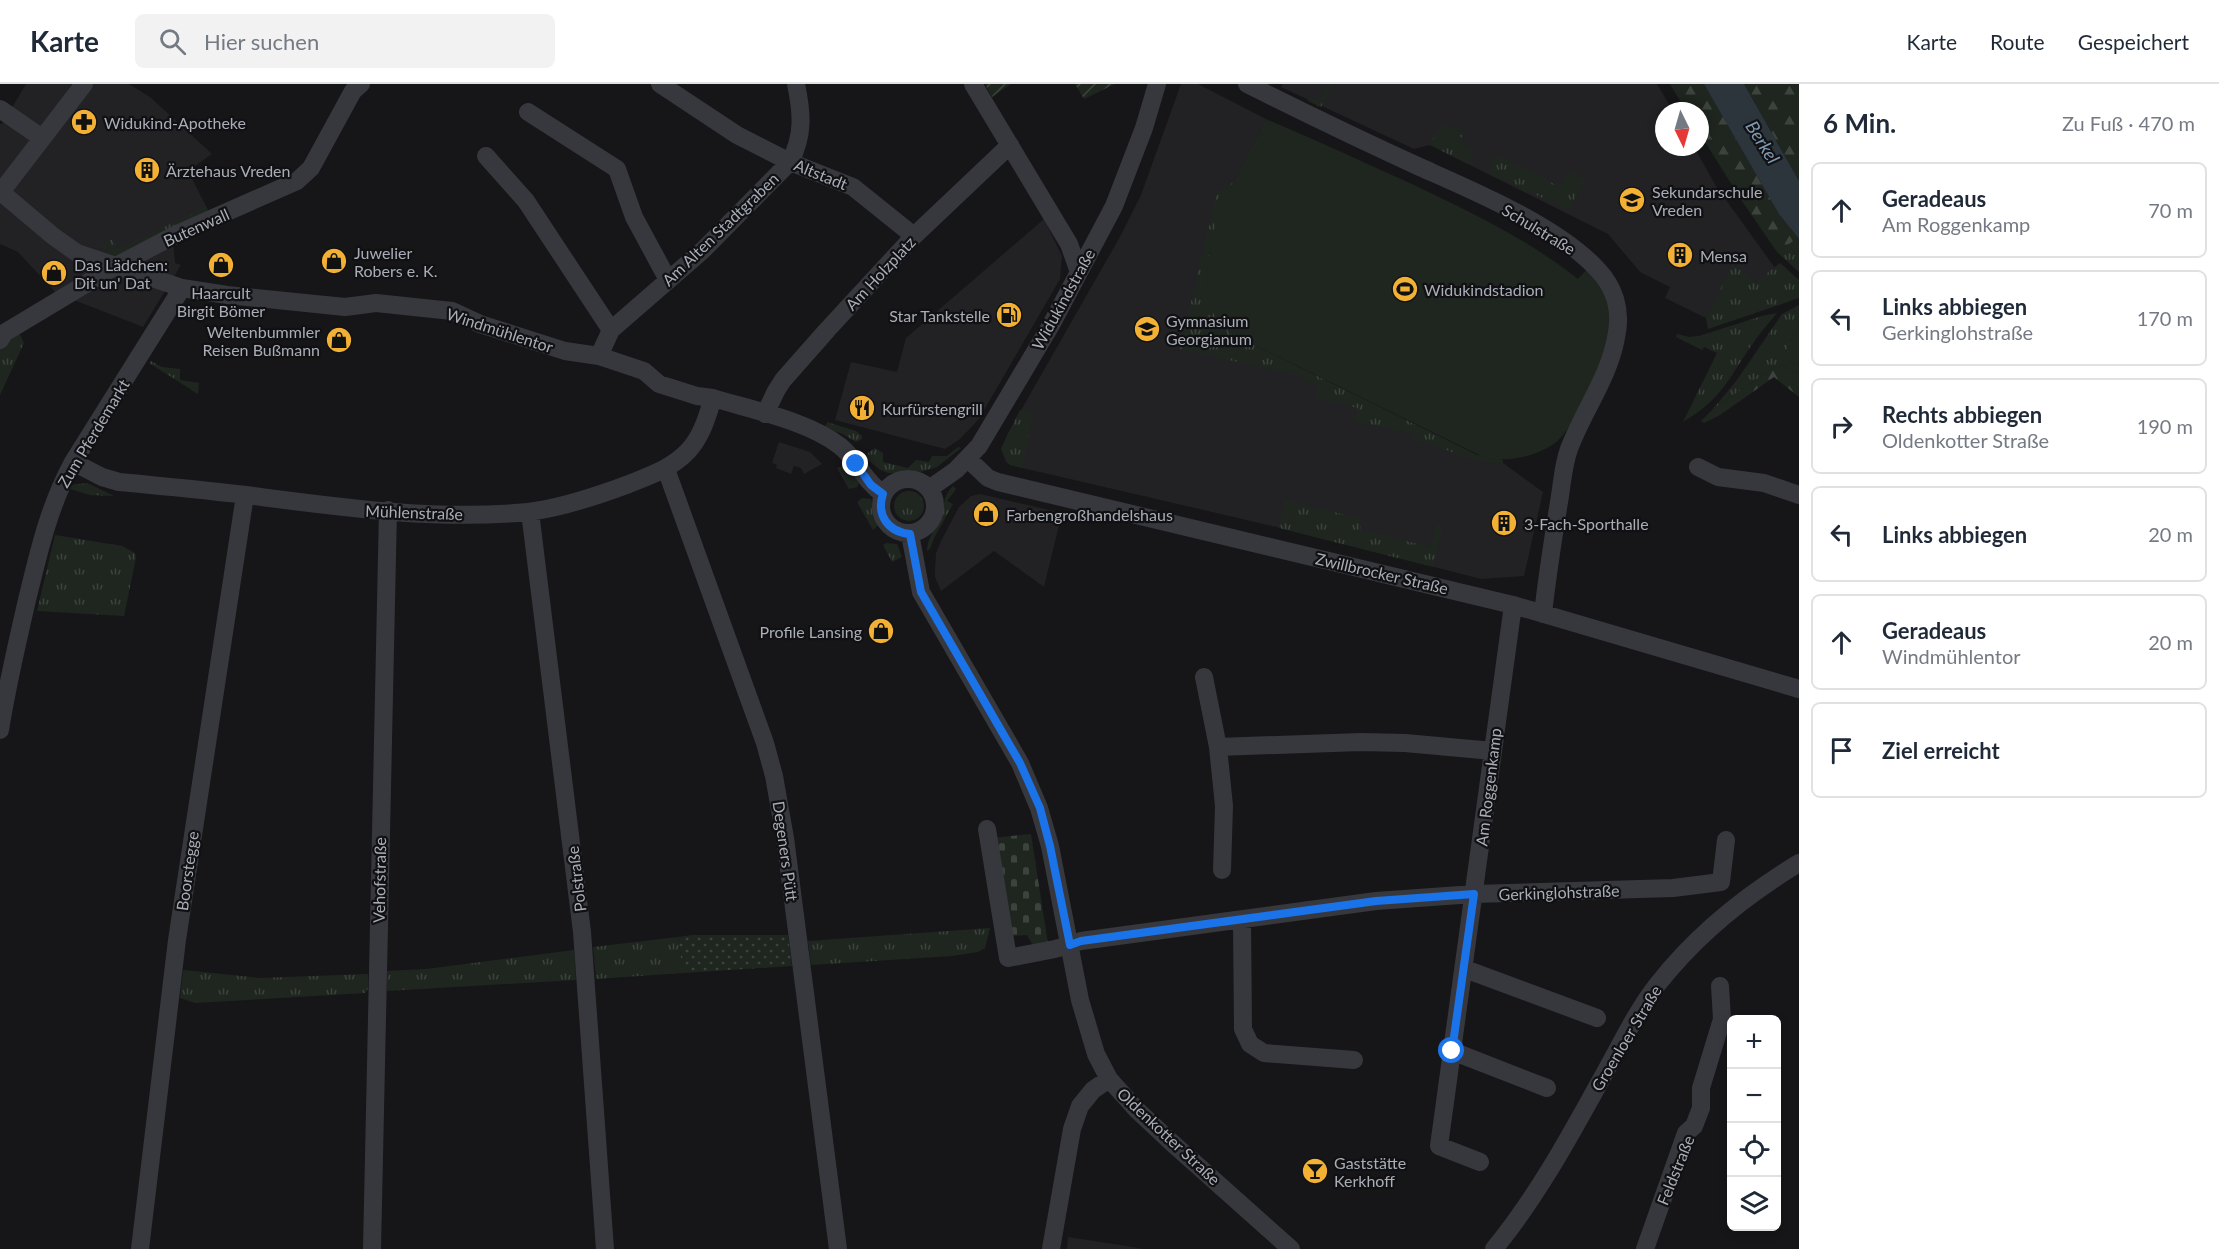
<!DOCTYPE html>
<html lang="de">
<head>
<meta charset="utf-8">
<style>
	:root { --surface:#fff; --page:#f2f2f3; --text:#1f2937; --muted:#747a83; --line:#e0e1e3 }
	body { margin:0; font-family:Lato,sans-serif; background:var(--page); color:var(--text) }
	.controls { position:absolute; right:18px; bottom:18px; display:grid; overflow:hidden; border-radius:9px; box-shadow:0 3px 9px #0003 }
	.controls button { width:54px; height:54px; display:grid; place-items:center; padding:0; border:0; border-bottom:2px solid var(--line); background:var(--surface); color:var(--text); font:30px sans-serif }
	.compass { position:absolute; left:1655px; top:18px; width:54px; height:54px; border-radius:50%; background:var(--surface); box-shadow:0 3px 9px #0003; rotate:175deg }
	.stop { position:absolute; width:18px; height:18px; margin:-14px; border:4px solid #1a73e8; border-radius:50%; background:#fff }
	.stop.end { background:#1a73e8; border-color:#fff; box-shadow:0 2px 6px #0008 }
	.list { margin:0; padding:0; list-style:none }
	h2 { display:flex; justify-content:space-between; align-items:center; height:78px; margin:0; padding:0 24px; font-size:26px }
	h2 small { font-size:20px; font-weight:400; color:var(--muted) }
	.list li { display:grid; grid-template-columns:39px 1fr auto; gap:18px; align-items:center; box-sizing:border-box; height:96px; margin:0 12px 12px; padding:0 12px; border:2px solid var(--line); border-radius:9px }
	.list b { display:block; font-size:22px; white-space:nowrap }
	.list p { margin:0; font-size:20px; white-space:nowrap; color:var(--muted) }
	.list em { font-size:20px; font-style:normal; color:var(--muted) }
	.icon { flex:none; width:33px; height:33px; fill:none; stroke:currentColor; stroke-width:2; stroke-linecap:round; stroke-linejoin:round }
	.map { position:relative; flex:none; width:1799px; height:1165px; overflow:hidden }
	header { display:flex; align-items:center; gap:36px; box-sizing:border-box; height:84px; padding:0 30px; background:var(--surface); border-bottom:2px solid var(--line) }
	header strong { font-size:28px }
	nav { display:flex; gap:33px; margin-inline-start:auto; font-size:21px }
	.search { width:420px; height:54px; background:var(--page); display:flex; align-items:center; gap:15px; box-sizing:border-box; padding:0 21px; border-radius:9px; color:var(--muted); font-size:22px }
	main { display:flex }
	aside { flex:1; background:var(--surface) }
	.map>svg:first-child { display:block }
	.built { fill:#222225 }
	.grass { fill:url(#grass-tufts) }
	.forest { fill:url(#forest-firs) }
	.cemetery { fill:url(#cemetery-stones) }
	.park { fill:url(#park-dots) }
	.garden { fill:url(#garden-furrows) }
	.pitch { fill:#1e261f }
	.water { fill:#2c353c }
	.lines { fill:none; stroke-linecap:round; stroke-linejoin:round }
	.minor { stroke:#37383d; stroke-width:18 }
	.route { stroke:#1a73e8; stroke-width:8 }
	.labels { text-anchor:middle; dominant-baseline:central; stroke-width:4.5; stroke-linejoin:round; paint-order:stroke }
	.poi-label { font-size:16px; fill:#a8adb8; stroke:#111113; text-anchor:start }
	.street-label { font-size:16px; fill:#a8adb8; stroke:#111113 }
	.water-label { font-size:18px; font-style:italic; fill:#7f9bb3; stroke:#111113 }
</style>
</head>
<body>
<header>
<strong>Karte</strong>
<div class="search"><svg class="icon" aria-label="search" viewBox="0 0 24 24"><circle cx="10" cy="10" r="6"/><path d="M15 15l6 6"/></svg>Hier suchen</div>
<nav><a>Karte</a><a>Route</a><a>Gespeichert</a></nav>
</header>
<main>
<div class="map">
<svg width="1799" height="1165" viewBox="0 0 1799 1165">
	<defs>
		<pattern id="grass-tufts" width="24" height="20" patternUnits="userSpaceOnUse" patternTransform="scale(1.5)"><rect width="24" height="20" fill="#1e261f"/><path d="M3 7l-1-3M5 7V3M7 7l1-3M15 17l-1-3M17 17v-4M19 17l1-3" fill="none" stroke="#3c433d"/></pattern>
		<pattern id="forest-firs" width="22" height="20" patternUnits="userSpaceOnUse" patternTransform="scale(1.5)"><rect width="22" height="20" fill="#1e261f"/><path d="M5 1l3.5 6h-7zM16 11l3.5 6h-7z" fill="#3c433d"/></pattern>
		<pattern id="cemetery-stones" width="16" height="16" patternUnits="userSpaceOnUse" patternTransform="scale(1.5)"><rect width="16" height="16" fill="#1e261f"/><path d="M2 7V4a2 2 0 0 1 4 0v3zM10 15v-3a2 2 0 0 1 4 0v3z" fill="#3c433d"/></pattern>
		<pattern id="park-dots" width="8" height="8" patternUnits="userSpaceOnUse" patternTransform="scale(1.5)"><rect width="8" height="8" fill="#1e261f"/><path d="M2 2h.1M6 6h.1" fill="none" stroke="#3c433d" stroke-width="1.8" stroke-linecap="round"/></pattern>
		<pattern id="garden-furrows" width="10" height="10" patternUnits="userSpaceOnUse" patternTransform="scale(1.5)"><rect width="10" height="10" fill="#1e261f"/><path d="M-1 1l2-2M0 10L10 0M9 11l2-2" fill="none" stroke="#3c433d"/></pattern>
	</defs>
	<rect width="100%" height="100%" fill="#161618"/>
	<!-- built -->
	<path class="built" d="M26,0H129L150,13L212,70L188,87L209,128L172,146L175,179L181,181L143,243L56,209L18,168L0,160V40L3,39Z
		M1181,0H1198L1266,35L1234,98L1232,250L1477,371L1503,376V379L1543,408L1524,492L1481,495L1294,447L1010,381L1006,378L1001,365L1008,349L1121,151L1141,111Z
		M1283,0H1657L1673,27H1664V63H1694L1716,102L1775,184L1756,198L1733,181L1706,234L1665,214L1670,203L1640,188L1608,150L1430,61L1414,65L1296,10L1281,3Z
		M1044,135L1062,172L1060,195L979,335L960,355L945,365L835,336L851,278L897,288L906,254Z
		M779,358L810,368L822,380L804,390L801,384L794,382L791,390L776,384L777,381L772,379Z
		M980,410L1062,429L1044,503L994,467L941,507L935,493V485L936,469L941,457L959,423L971,412Z
		M1068,1153L1127,1162L1143,1165H1067Z"/>
	<!-- grass -->
	<path class="grass" d="M1328,0H1332L1321,23L1308,17L1309,13L1319,17Z
		M1266,35C1255,61 1243,86 1232,111C1212,157 1186,209 1232,250L1477,371L1503,376V379C1473,379 1443,363 1414,356L1415,350L1355,337L1358,324L1316,314L1319,299L1304,297V293L1180,265L1217,108L1234,98Z
		M1441,40L1464,49L1459,58L1474,66L1468,80L1430,61Z
		M1497,71L1560,103L1568,87L1585,96L1569,126L1488,89Z
		M206,123L209,128L141,163L137,156Z
		M1798,154L1799,155V188L1777,168Z
		M112,155L118,165L132,159L135,166L122,174H107L110,165L98,161Z
		M1780,179L1799,196V214L1708,245L1706,234L1733,180L1756,198Z
		M1799,221V241L1783,273L1799,282V290L1779,280L1713,325L1737,296L1782,230Z
		M1777,229C1770,238 1762,246 1756,255C1729,292 1725,313 1683,338L1717,269L1704,263L1702,266L1676,253L1677,250L1689,253L1699,252L1762,232Z
		M18,246L24,259L0,311V260Z
		M151,277L162,283L180,285V296L199,299L198,310L149,279Z
		M1020,326L1033,330L1022,384L1010,381L1001,365Z
		M827,338L856,347L862,352V355L856,358L843,350L825,344Z
		M958,363L961,364L937,383L920,388L888,389L879,385L867,375L868,369L875,364L883,369V378L908,384L916,376L929,378L932,372H947Z
		M839,383H848L860,398L857,403L849,405L837,384Z
		M87,399L114,412L90,411L70,405L72,401Z
		M953,402L956,405L947,417L953,420L934,454L930,465L927,467C927,453 936,446 940,434C945,421 943,412 953,402Z
		M894 422a15 15 0 1 1 30 0a15 15 0 1 1-30 0Z
		M862,414L871,415L879,440L873,446L857,418Z
		M1285,416L1362,435L1360,446L1431,463L1437,440L1443,441L1433,483L1279,444Z
		M55,451L122,462L135,469L136,474L124,532L37,527Z
		M886,459L897,460L902,473L892,478L883,461Z
		M990,844L985,864L978,868L952,872L811,881L808,857Z
		M678,853L683,889L596,895L593,863Z
		M574,866L576,896L387,907V887L426,885Z
		M183,886L260,894L368,890V905L365,909L195,919L180,914Z"/>
	<!-- forest -->
	<path class="forest" d="M1670,0H1704L1779,129L1798,154L1777,168L1742,117L1700,50V27H1686Z
		M1744,0H1799V97Z
		M1779,280L1799,290V313L1774,293L1720,331L1704,339L1701,337L1713,325Z"/>
	<!-- cemetery -->
	<path class="cemetery" d="M1031,750L1048,860H1032L1027,851L1012,852L993,754Z"/>
	<!-- park -->
	<path class="park" d="M692,851H788L792,882L683,889L678,853Z"/>
	<!-- garden -->
	<path class="garden" d="M985,0H1011L992,13Z
		M1075,0H1115L1084,15Z"/>
	<!-- pitch -->
	<path class="pitch" d="M1266,35C1315,55 1363,78 1412,100C1470,128 1528,155 1578,195L1587,185C1596,195 1607,206 1610,219C1618,250 1579,342 1554,360C1534,373 1506,379 1483,373L1232,250C1225,244 1217,238 1214,229C1188,171 1240,87 1266,35Z
		M1799,241V282L1782,274Z"/>
	<!-- water -->
	<path class="water" d="M1704,0H1744L1799,97V155L1779,130Z"/>
	<g class="lines">
		<!-- minor -->
		<path class="minor" d="M660,0L737,51L790,78L853,103L914,152
			M973,0L1069,160L1079,188
			M1247,0C1305,29 1363,57 1422,84C1476,108 1559,143 1598,186C1614,203 1621,225 1617,248C1611,291 1584,325 1569,365C1563,381 1562,401 1559,418C1553,455 1547,493 1543,530
			M0,25L42,54
			M528,28L617,85L634,133L668,196
			M486,72L526,117L611,246
			M1,108L53,152L77,169L182,204L227,211L345,223L376,219L452,227L480,240L565,267L599,272L644,287L659,300L697,312L713,314C752,326 808,337 840,362C858,376 862,395 883,410
			M1,108L84,0
			M0,256L4,249L114,183L177,150L297,97L311,84L353,7L361,0
			M599,272L611,246L702,167L790,78C804,51 802,29 796,0
			M765,330L776,307L783,296L828,245L914,152L1010,61
			M968,375L988,394L998,398L1513,521L1799,605
			M73,378L102,393L119,398C162,402 204,406 246,411C339,423 434,437 528,428C562,424 597,412 629,400C651,391 672,384 688,367C702,352 707,333 713,314
			M1698,383L1718,393L1764,399L1799,411
			M666,385L765,659L774,692L785,754L838,1165
			M881 422a27 27 0 1 1 54 0a27 27 0 1 1-54 0Z
			M929,405L956,386L979,362L1051,241L1114,122L1144,44L1157,0
			M530,428L582,848L605,1165
			M910,450L921,508L1020,679L1039,724L1050,762L1080,916L1096,970L1109,995L1137,1026L1170,1057L1291,1165
			M1204,593L1218,663
			M0,646C7,602 17,559 27,516C39,467 49,422 73,378L182,204
			M987,745L1008,874L1055,865L1081,857L1376,817L1474,810L1673,804L1721,798L1726,756
			M1222,786L1224,722L1218,663L1361,658L1405,659L1493,667
			M1242,836L1243,945L1250,960L1264,969L1354,976
			M1465,885L1597,934
			M1452,967L1547,1004
			M1480,1078L1439,1062L1513,521
			M140,1165L177,856L245,411
			M372,1165L388,426
			M1051,1165L1072,1045L1080,1022L1093,1006L1109,995
			M1494,1165C1540,1109 1573,1046 1608,983C1623,956 1638,925 1657,901C1696,851 1746,811 1799,779
			M1645,1165L1686,1049L1694,1042L1701,1024V1004L1722,935L1720,902"/>
	</g>
	<g class="lines">
		<!-- route -->
		<path class="route" d="M856,380L871,401L883,410C876,431 888,448 910,450L921,508L1020,679L1040,724L1050,762L1070,861L1081,857L1376,817L1474,810L1452,967"/>
	</g>
	<!-- icons -->
	<defs>
		<g id="pharmacy-disc" transform="scale(1.35)"><circle r="9.5" fill="#f2b134" stroke="#111113"/><path d="M-2-6h4v4h4v4h-4v4h-4v-4h-4v-4h4Z" fill="#111"/></g>
		<g id="building-disc" transform="scale(1.35)"><circle r="9.5" fill="#f2b134" stroke="#111113"/><path d="M-4-6H4V6H1V3H-1V6H-4ZM-2.5-4.3h1.7v1.8h-1.7ZM.8-4.3h1.7v1.8H.8ZM-2.5-1h1.7V.8h-1.7ZM.8-1h1.7V.8H.8Z" fill="#111"/></g>
		<g id="school-disc" transform="scale(1.35)"><circle r="9.5" fill="#f2b134" stroke="#111113"/><path d="M0-5L7-2L0 1L-7-2ZM-4 1L0 2.5L4 1V4Q0 6-4 4Z" fill="#111"/></g>
		<g id="shop-disc" transform="scale(1.35)"><circle r="9.5" fill="#f2b134" stroke="#111113"/><path d="M-5-2.5h2.3a2.7 3.5 0 0 1 5.4 0H5L5.5 6h-11ZM-1.5-2.5h3a1.5 2.3 0 0 0-3 0Z" fill="#111"/></g>
		<g id="stadium-disc" transform="scale(1.35)"><circle r="9.5" fill="#f2b134" stroke="#111113"/><path d="M0-5a6.5 5 0 1 0 0 10a6.5 5 0 1 0 0-10ZM-3.5-1.8h7v3.6h-7Z" fill="#111"/></g>
		<g id="fuel-disc" transform="scale(1.35)"><circle r="9.5" fill="#f2b134" stroke="#111113"/><path d="M-5.5-6h7V0h2V4h1.3V-2.5L3-4.5l.8-.8L6-3V5H2.5V1h-1V6h-7ZM-4.2-4.7v3.2H.2V-4.7Z" fill="#111"/></g>
		<g id="restaurant-disc" transform="scale(1.35)"><circle r="9.5" fill="#f2b134" stroke="#111113"/><path d="M-5-6h1v4h1v-4h1v4h1v-4h1v5L-1.5 .5V6h-2V.5L-5-1ZM5-6V6H3V1.5H1.5Q1.5-4 5-6Z" fill="#111"/></g>
		<g id="bar-disc" transform="scale(1.35)"><circle r="9.5" fill="#f2b134" stroke="#111113"/><path d="M-6-5H6L.8 .8V4.5H3.5V6h-7V4.5H-.8V.8Z" fill="#111"/></g>
	</defs>
	<g fill-rule="evenodd">
		<use href="#pharmacy-disc" x="84" y="38"/>
		<use href="#building-disc" x="147" y="86"/>
		<use href="#school-disc" x="1632" y="116"/>
		<use href="#building-disc" x="1680" y="171"/>
		<use href="#shop-disc" x="334" y="177"/>
		<use href="#shop-disc" x="221" y="181"/>
		<use href="#shop-disc" x="54" y="189"/>
		<use href="#stadium-disc" x="1405" y="205"/>
		<use href="#fuel-disc" x="1009" y="231"/>
		<use href="#school-disc" x="1147" y="245"/>
		<use href="#shop-disc" x="339" y="256"/>
		<use href="#restaurant-disc" x="862" y="324"/>
		<use href="#shop-disc" x="986" y="430"/>
		<use href="#building-disc" x="1504" y="439"/>
		<use href="#shop-disc" x="881" y="547"/>
		<use href="#bar-disc" x="1315" y="1087"/>
	</g>
	<g class="labels">
		<!-- poi labels -->
		<g class="poi-label">
			<text x="104" y="38">Widukind-Apotheke</text>
			<text x="166" y="86">Ärztehaus Vreden</text>
			<text x="1652" y="107">Sekundarschule<tspan x="1652" dy="18">Vreden</tspan></text>
			<text x="354" y="168">Juwelier<tspan x="354" dy="18">Robers e. K.</tspan></text>
			<text x="1700" y="171">Mensa</text>
			<text x="74" y="180">Das Lädchen:<tspan x="74" dy="18">Dit un' Dat</tspan></text>
			<text x="1424" y="205">Widukindstadion</text>
			<text x="221" y="208" text-anchor="middle">Haarcult<tspan x="221" dy="18">Birgit Bömer</tspan></text>
			<text x="990" y="231" text-anchor="end">Star Tankstelle</text>
			<text x="1166" y="236">Gymnasium<tspan x="1166" dy="18">Georgianum</tspan></text>
			<text x="320" y="247" text-anchor="end">Weltenbummler<tspan x="320" dy="18">Reisen Bußmann</tspan></text>
			<text x="882" y="324">Kurfürstengrill</text>
			<text x="1006" y="430">Farbengroßhandelshaus</text>
			<text x="1524" y="439">3-Fach-Sporthalle</text>
			<text x="862" y="547" text-anchor="end">Profile Lansing</text>
			<text x="1334" y="1078">Gaststätte<tspan x="1334" dy="18">Kerkhoff</tspan></text>
		</g>
		<!-- street labels -->
		<g class="street-label">
			<text transform="translate(821 90) rotate(22)">Altstadt</text>
			<text transform="translate(196 143) rotate(-24)">Butenwall</text>
			<text transform="translate(720 145) rotate(-44)">Am Alten Stadtgraben</text>
			<text transform="translate(1539 145) rotate(31)">Schulstraße</text>
			<text transform="translate(880 189) rotate(-47)">Am Holzplatz</text>
			<text transform="translate(1063 215) rotate(-61)">Widukindstraße</text>
			<text transform="translate(500 246) rotate(18)">Windmühlentor</text>
			<text transform="translate(93 349) rotate(-59)">Zum Pferdemarkt</text>
			<text transform="translate(414 428) rotate(2)">Mühlenstraße</text>
			<text transform="translate(1382 489) rotate(13)">Zwillbrocker Straße</text>
			<text transform="translate(1488 703) rotate(-83)">Am Roggenkamp</text>
			<text transform="translate(786 767) rotate(82)">Degeners Pütt</text>
			<text transform="translate(187 787) rotate(-82)">Boorstegge</text>
			<text transform="translate(576 795) rotate(-97)">Polstraße</text>
			<text transform="translate(379 796) rotate(-89)">Vehofstraße</text>
			<text transform="translate(1559 808) rotate(-2)">Gerkinglohstraße</text>
			<text transform="translate(1626 954) rotate(-59)">Groenloer Straße</text>
			<text transform="translate(1169 1052) rotate(43)">Oldenkotter Straße</text>
			<text transform="translate(1675 1086) rotate(-68)">Feldstraße</text>
		</g>
		<!-- water labels -->
		<g class="water-label">
			<text transform="translate(1763 58) rotate(58)">Berkel</text>
		</g>
	</g>
</svg>
<div class="controls">
<button>+</button>
<button>−</button>
<button><svg class="icon" aria-label="locate" viewBox="0 0 24 24"><circle cx="12" cy="12" r="6"/><path d="M12 2v4M12 18v4M2 12h4M18 12h4"/></svg></button>
<button><svg class="icon" aria-label="layers" viewBox="0 0 24 24"><path d="M12 4l9 5-9 5-9-5zM3 14l9 5 9-5"/></svg></button>
</div>
<svg class="compass" viewBox="-18 -18 36 36"><path d="M0-13l5 13h-10z" fill="#e53935"/><path d="M0 13l5-13h-10z" fill="#747a83"/></svg>
<div class="stop" style="left:1452px;top:967px"></div>
<div class="stop end" style="left:856px;top:380px"></div>
</div>
<aside>
<h2>6 Min.<small>Zu Fuß · 470 m</small></h2>
<ul class="list">
<li><svg class="icon" aria-label="ahead" viewBox="0 0 24 24"><path d="M12 20V5M6 11l6-6 6 6"/></svg><div><b>Geradeaus</b><p>Am Roggenkamp</p></div><em>70 m</em></li>
<li><svg class="icon" aria-label="left" viewBox="0 0 24 24"><path d="M17 20v-9H6M10 6l-5 5 5 5"/></svg><div><b>Links abbiegen</b><p>Gerkinglohstraße</p></div><em>170 m</em></li>
<li><svg class="icon" aria-label="right" viewBox="0 0 24 24"><path d="M7 20v-9h11M14 6l5 5-5 5"/></svg><div><b>Rechts abbiegen</b><p>Oldenkotter Straße</p></div><em>190 m</em></li>
<li><svg class="icon" aria-label="left" viewBox="0 0 24 24"><path d="M17 20v-9H6M10 6l-5 5 5 5"/></svg><div><b>Links abbiegen</b></div><em>20 m</em></li>
<li><svg class="icon" aria-label="ahead" viewBox="0 0 24 24"><path d="M12 20V5M6 11l6-6 6 6"/></svg><div><b>Geradeaus</b><p>Windmühlentor</p></div><em>20 m</em></li>
<li><svg class="icon" aria-label="arrive" viewBox="0 0 24 24"><path d="M6 21V4h12l-3 4 3 4H6"/></svg><div><b>Ziel erreicht</b></div></li>
</ul>
</aside>
</main>
</body>
</html>
